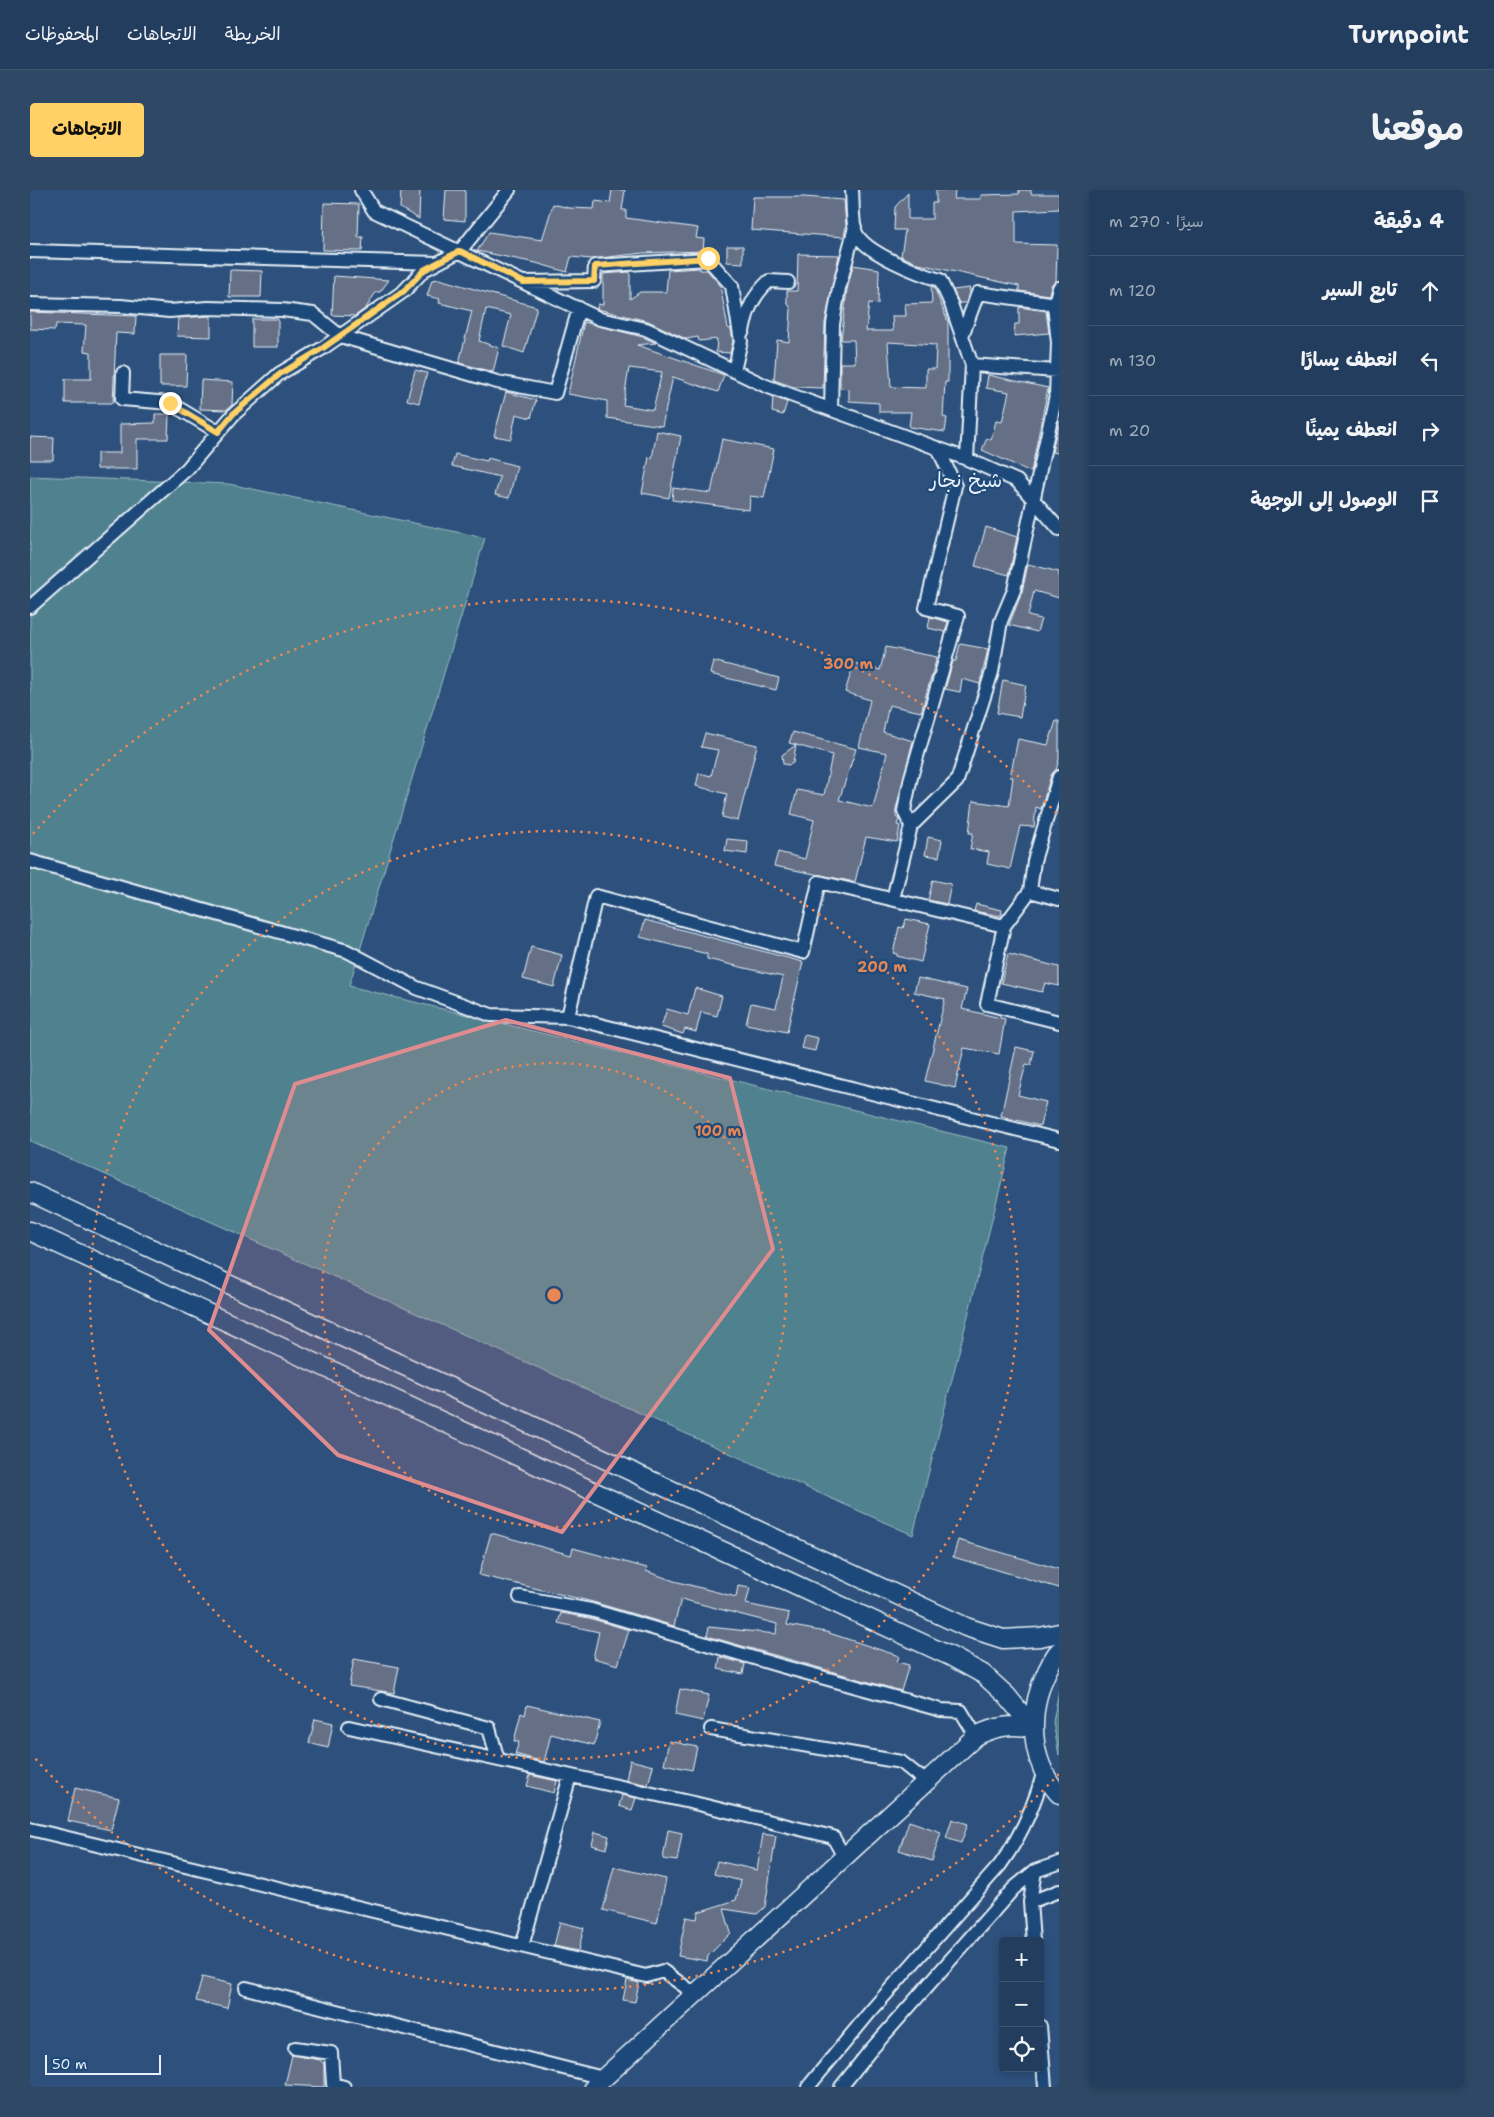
<!DOCTYPE html>
<html lang="ar">
<head>
<meta charset="utf-8">
<style>
	:root { --surface:#223d5d; --page:#2e4866; --text:#f1f3f6; --muted:#a2aebc; --line:#3f5672; --accent:#ffd166 }
	body { margin:0; font-family:"Shantell Sans","Playpen Sans Arabic",sans-serif; background:var(--page); color:var(--text); direction:rtl }
	.controls { position:absolute; right:15px; bottom:15px; display:grid; overflow:hidden; border-radius:5px; box-shadow:0 2px 8px #0003 }
	.controls button { width:45px; height:45px; display:grid; place-items:center; padding:0; border:0; border-bottom:1px solid var(--line); background:var(--surface); color:var(--text); font:25px sans-serif }
	.scale { position:absolute; left:15px; bottom:12px; width:116px; box-sizing:border-box; padding-left:5px; border:2px solid #e8f1f8; border-top:0; font-size:14px; line-height:18px; white-space:nowrap; color:#e8f1f8; -webkit-text-stroke:4px #1f4a7a; paint-order:stroke }
	.stop { position:absolute; width:15px; height:15px; margin:-11px; border:4px solid #ffd166; border-radius:50%; background:#fff }
	.stop.end { background:#ffd166; border-color:#fff; box-shadow:0 1px 5px #0008 }
	.list { margin:0; padding:0; list-style:none }
	h2 { display:flex; justify-content:space-between; align-items:center; height:65px; margin:0; padding:0 20px; font-size:21px }
	h2 small { font-size:16px; font-weight:400; color:var(--muted) }
	.list li { display:grid; grid-template-columns:32px 1fr auto; gap:15px; align-items:center; box-sizing:border-box; height:70px; padding:0 20px; border-top:1px solid var(--line) }
	.list b { display:block; font-size:19px; white-space:nowrap }
	.list em { font-size:16px; font-style:normal; color:var(--muted) }
	.icon { flex:none; width:28px; height:28px; fill:none; stroke:currentColor; stroke-width:2; stroke-linecap:round; stroke-linejoin:round }
	.map { position:relative; flex:none; width:1029px; height:1897px; overflow:hidden; direction:ltr; border-radius:5px }
	header { display:flex; align-items:center; gap:30px; box-sizing:border-box; height:70px; padding:0 25px; background:var(--surface); border-bottom:1px solid var(--line) }
	header strong { font-size:24px }
	nav { display:flex; gap:28px; margin-inline-start:auto; font-size:18px }
	.intro { display:flex; align-items:center; justify-content:space-between; box-sizing:border-box; height:120px; padding:0 30px }
	h1 { margin:0; font-size:35px }
	.button { padding:12px 22px; border-radius:5px; background:var(--accent); color:#111; font-size:18px; font-weight:700 }
	main { display:flex; gap:30px; padding:0 30px }
	aside { flex:1; background:var(--surface); border-radius:5px; box-shadow:0 2px 8px #0003 }
	.map>svg:first-child { display:block }
	.green { fill:#50828e; stroke:#9cbac3 }
	.building { fill:#656f86; stroke:#e8f1f8; fill-rule:evenodd }
	.lines { fill:none; stroke-linecap:round; stroke-linejoin:round }
	.street-casing { stroke:#e8f1f8; stroke-width:16 }
	.secondary-casing { stroke:#e8f1f8; stroke-width:21 }
	.street { stroke:#1f4a7a; stroke-width:12 }
	.secondary { stroke:#1f4a7a; stroke-width:18 }
	.route { stroke:#ffd166; stroke-width:6 }
	.marked { fill:#df8c90; fill-opacity:0.2; stroke:#df8c90; stroke-width:4; stroke-linejoin:round }
	.ring { fill:none; stroke:#e88753; stroke-width:2.5; stroke-dasharray:2.5 5 }
	.labels { text-anchor:middle; dominant-baseline:central; stroke-width:4.5; stroke-linejoin:round; paint-order:stroke }
	.quarter-label { font-size:20px; fill:#e8f1f8; stroke:#1f4a7a }
	.centre { fill:#e88753; stroke:#1f4a7a; stroke-width:2.5 }
	.ring-label { font-size:15px; text-anchor:middle; font-weight:bold; fill:#e88753; stroke:#1f4a7a; stroke-width:4.5; stroke-linejoin:round; paint-order:stroke }
</style>
</head>
<body>
<header>
<strong>Turnpoint</strong>
<nav><a>الخريطة</a><a>الاتجاهات</a><a>المحفوظات</a></nav>
</header>
<div class="intro"><h1>موقعنا</h1><a class="button">الاتجاهات</a></div>
<main>
<aside>
<h2>4 دقيقة<small>سيرًا · 270 m</small></h2>
<ul class="list">
<li><svg class="icon" aria-label="ahead" viewBox="0 0 24 24"><path d="M12 20V5M6 11l6-6 6 6"/></svg><div><b>تابع السير</b></div><em>120 m</em></li>
<li><svg class="icon" aria-label="left" viewBox="0 0 24 24"><path d="M17 20v-9H6M10 6l-5 5 5 5"/></svg><div><b>انعطف يسارًا</b></div><em>130 m</em></li>
<li><svg class="icon" aria-label="right" viewBox="0 0 24 24"><path d="M7 20v-9h11M14 6l5 5-5 5"/></svg><div><b>انعطف يمينًا</b></div><em>20 m</em></li>
<li><svg class="icon" aria-label="arrive" viewBox="0 0 24 24"><path d="M6 21V4h12l-3 4 3 4H6"/></svg><div><b>الوصول إلى الوجهة</b></div></li>
</ul>
</aside>
<div class="map">
<svg width="1029" height="1897" viewBox="0 0 1029 1897">
	<rect width="100%" height="100%" fill="#2d517c"/>
	<filter id="ink" filterUnits="userSpaceOnUse"><feTurbulence type="fractalNoise" baseFrequency=".02" numOctaves="2"/><feDisplacementMap in="SourceGraphic" scale="10" xChannelSelector="R" yChannelSelector="G"/><feConvolveMatrix kernelMatrix="1 2 1 2 8 2 1 2 1" color-interpolation-filters="sRGB"/></filter>
	<g filter="url(#ink)">
		<!-- green -->
		<path class="green" d="M0,286L199,294L455,348L319,796L980,958L883,1345L0,951Z
			M1029,1500V1565L1023,1532Z"/>
		<!-- building -->
		<path class="building" d="M371,0H390L389,29L370,18Z
			M416,0H435V31L414,29Z
			M582,0H595L592,20H596V28L668,38L666,48L674,49L673,61L613,63L561,69L541,67L537,82L506,73L447,61L459,42L512,50L523,14L539,18L564,19L565,11L580,13Z
			M906,0H925L924,9H951V5L989,4V0H1001V4H1029V19L986,21V54L1027,55L1026,91L1021,95L1019,105L989,101V96L889,74L871,66L875,40H864L865,17L878,3V29H902V13H906Z
			M723,7H774L814,10L816,36L814,47L721,40Z
			M294,13L329,14L328,47H333L332,61L293,60Z
			M697,56H713V73L697,72Z
			M768,64L809,65L795,133L793,198L764,197L744,190L747,150L759,152L761,119L757,112V101H767Z
			M823,75L849,79L848,114L839,113L836,141H863L862,126H876L875,114L902,113L901,96L904,97L918,132V192H915L913,227L917,228L915,242L879,237L881,222H849V213L819,211V199L810,198V173H825L824,150H811L817,100ZM858,152L906,155L905,179H896V198L861,197Z
			M670,78V80H677L690,95L698,138L701,139L703,151L700,163L686,162L687,149L669,151L668,147L656,149L618,131L567,119L568,114L573,115V84L600,82V109L610,102H636L638,80Z
			M200,80L232,81L231,107H199Z
			M304,86L359,90L350,102H346L336,118L325,126L302,125Z
			M409,89L507,117L494,163L473,156L481,125L456,119L449,151L469,158L463,182L429,173L442,121L409,113L410,109L397,106L402,90Z
			M940,98L936,113H929L923,100Z
			M989,117L1016,121L1019,143L984,146L985,134H989Z
			M0,122L106,126L105,144L86,143L83,213H35V189H61V162L54,161L56,135L26,134L25,140L0,139Z
			M181,126V147L147,146L148,128Z
			M222,129H248V157H222Z
			M554,132L613,147L626,153L607,155L694,185L688,202L643,187L632,236L577,228V211L538,204ZM599,178L632,182L623,220L593,215Z
			M130,165H157L156,196H130Z
			M385,180L397,183L389,213L377,210Z
			M958,185L1018,198L1001,282L952,260L957,248L961,250L966,231L972,232L979,202L956,198Z
			M171,190L203,192L202,215L196,220L170,219Z
			M476,202L506,210L501,228L486,224L481,249L464,246Z
			M743,207L757,212L753,225L742,222Z
			M125,224H139L138,249H107V279H67V263H90V234L125,233Z
			M1029,230V263L1022,262Z
			M627,241L651,246L639,308L612,303L619,267L622,268Z
			M0,247L24,248L23,270H0Z
			M692,249L744,259L734,308L720,306L719,320L642,310L643,298L681,303Z
			M425,264L457,271L458,268L487,276L479,308L465,305L470,287L422,276Z
			M956,337L987,347L979,385L945,376Z
			M998,374L1029,382V408L1004,401L998,426L1011,429L1007,442L979,435L992,402Z
			M900,427L918,432L915,442L898,438Z
			M930,454L958,459L950,494L932,489L930,502L915,499L923,471H926Z
			M856,457L907,467L891,522L859,515L853,542L883,551L866,619V627L869,629L867,635L870,636L867,652L836,647L825,692L744,676L748,662L775,669L784,630L761,624L767,600L794,605L802,565L759,553L763,542L826,559L809,610L843,618L857,563L829,557L840,510L815,502L824,473L850,480Z
			M683,471L749,488L746,500L680,484Z
			M973,490L996,495L990,527L967,523Z
			M1026,531H1029V569L1026,580L1021,585L1011,619L1006,617L1004,637L990,636L980,679L957,674L959,662L940,659L943,643H939L943,611L979,616L983,587H980L988,549L1018,555Z
			M675,543L727,555L708,631L692,627L697,604L666,596L669,583L681,586L688,560L671,557Z
			M766,555L763,573L759,575L753,574L752,565Z
			M898,647L912,650L909,667L895,665Z
			M697,649L718,651L717,664L695,661Z
			M903,690L921,694L917,714L898,710Z
			M946,714L972,720L971,726L944,721Z
			M876,729L900,734L891,772L867,766V764L863,763L869,737L873,738Z
			M615,730L773,772L757,842L716,834L721,813L746,818L753,787L677,769V764L610,747Z
			M501,757L532,765L524,797L493,789Z
			M978,764L1029,777V796L1015,793L1012,802L971,793Z
			M888,788L937,799L932,819L975,829L969,864L934,858L925,898L895,891L915,809L884,802Z
			M665,798L692,806L687,826L671,822L666,842L655,839L653,844L631,837L637,819L658,825Z
			M774,845L788,848L785,861L771,858Z
			M986,857L1004,861L1001,875L996,874L988,905L1016,912L1010,936L971,926Z
			M461,1343L541,1365L543,1358L617,1378L616,1381L644,1391L706,1407L708,1396L720,1398L716,1414L759,1423L757,1435L796,1442L869,1466L867,1472L879,1475L871,1501L677,1446L679,1437L746,1444L747,1434L651,1409L644,1436L563,1412L449,1385Z
			M928,1350L1029,1379V1398L923,1367Z
			M531,1423L559,1428L599,1440L588,1475L563,1468L569,1442L528,1433Z
			M690,1467L715,1474L713,1484L688,1479Z
			M324,1469L369,1477L364,1503L319,1496Z
			M650,1499L679,1505L673,1531L645,1525Z
			M497,1515L570,1532L564,1555L521,1544L514,1572L485,1564L489,1552L484,1551L491,1523L495,1525Z
			M285,1529L303,1533L298,1558L279,1553Z
			M639,1551L667,1557L662,1580L634,1574Z
			M600,1570L623,1576L618,1595L596,1590Z
			M500,1585L527,1591L524,1603L497,1596Z
			M45,1598L89,1608L81,1640L38,1631Z
			M592,1605L606,1608L602,1620L589,1616Z
			M922,1629L938,1634L931,1653L916,1648Z
			M879,1631L911,1642L902,1671L869,1660Z
			M638,1640L652,1643L647,1671L633,1669Z
			M565,1642L579,1646L576,1659L562,1655Z
			M733,1644L746,1646L735,1717L727,1724L694,1719L701,1743L678,1766L677,1771L648,1766L656,1727L667,1729L668,1722L706,1710L711,1691L684,1684L687,1671L727,1680Z
			M584,1677L636,1689L627,1733L573,1720Z
			M530,1732L554,1738L548,1761L524,1756Z
			M172,1787L202,1794L197,1818L166,1811Z
			M597,1790L609,1793L605,1812L593,1810Z
			M262,1865L290,1870L294,1874V1897L255,1895Z"/>
		<g class="lines">
			<!-- street casing -->
			<g class="street-casing">
				<path id="street" d="M331,0L344,21L570,129L616,139L736,196L937,269L987,291L1029,339
					M822,0C823,11 822,34 826,43C835,63 890,84 910,90L921,114L942,175L937,269
					M0,61L407,73
					M495,92L564,91L565,76L678,69L702,96L711,151L704,181
					M0,114L91,116L139,121L178,118L252,120L283,124L310,146L467,192L525,203L549,118
					M713,141C717,120 723,106 739,91L758,92
					M932,146L948,103L1019,113L1029,119
					M942,175L1027,181
					M93,183L92,209L140,213L188,242
					M801,219L803,134L809,98L825,37
					M0,417L157,279L203,225L249,184L293,158L374,101L394,80L430,61L479,0
					M1029,587L1004,671L1000,701L1029,709
					M881,636L874,621L881,587L928,426L896,418L925,296L908,258
					M0,671L317,761L387,798L461,825L538,827L1029,950
					M863,709L881,636L927,591L962,482L971,431L984,400L1026,205L1028,153L1024,116L1029,98
					M974,736L1000,701
					M538,827L566,706L773,762L789,692L974,736L957,814L1029,832
					M490,1407L561,1420L751,1476L911,1520L931,1521L946,1546
					M351,1509L459,1538L468,1570
					M319,1537L664,1613L803,1647L814,1667
					M681,1539L871,1572L896,1592
					M0,1639L616,1786L633,1781L665,1804
					M1000,1712L1029,1701
					M1003,1751L1000,1712L1005,1681
					M492,1756L540,1586
					M216,1798L573,1888
					M1010,1836L1015,1897
					M265,1858L301,1863L303,1894L314,1897
					M778,1897L840,1822L970,1675C991,1646 1005,1615 1014,1580
					M811,1897L839,1862L984,1698L1005,1681L1029,1673"/>
			</g>
			<!-- secondary casing -->
			<g class="secondary-casing">
				<path id="secondary" d="M0,1002L936,1437L973,1449L1010,1447L1029,1443
					M0,1041L922,1467L953,1484L977,1506L1003,1538
					M1029,1461C1023,1467 1021,1474 1017,1481C998,1520 998,1570 1029,1604
					M564,1897L946,1546C966,1536 981,1534 1003,1538"/>
			</g>
			<!-- street -->
			<use href="#street" class="street"/>
			<!-- secondary -->
			<use href="#secondary" class="secondary"/>
		</g>
	</g>
	<g class="lines" filter="url(#ink)">
		<!-- route -->
		<path class="route" d="M140,213L188,242L203,224L250,184L293,158L374,101L394,80L430,61L493,92L564,91L565,76L678,68"/>
	</g>
	<!-- marked area -->
	<path class="marked" d="M476,830L700,888L743,1059L532,1342L308,1265L179,1140L265,894Z"/>
	<!-- distance rings -->
	<g class="ring">
		<circle cx="524" cy="1105" r="232"/>
		<circle cx="524" cy="1105" r="464"/>
		<path d="M1029 1584A696 696 0 0 1 3 1566M3 644A696 696 0 0 1 1029 626"/>
	</g>
	<g class="labels">
		<!-- quarter labels -->
		<g class="quarter-label">
			<text x="936" y="290">شيخ نجار</text>
		</g>
	</g>
	<circle cx="524" cy="1105" r="8" class="centre"/>
	<g class="ring-label">
		<text x="818" y="479">300 m</text>
		<text x="852" y="782">200 m</text>
		<text x="688" y="946">100 m</text>
	</g>
</svg>
<div class="controls">
<button>+</button>
<button>−</button>
<button><svg class="icon" aria-label="locate" viewBox="0 0 24 24"><circle cx="12" cy="12" r="6"/><path d="M12 2v4M12 18v4M2 12h4M18 12h4"/></svg></button>
</div>
<div class="scale">50 m</div>
<div class="stop" style="left:678px;top:68px"></div>
<div class="stop end" style="left:140px;top:213px"></div>
</div>
</main>
</body>
</html>
